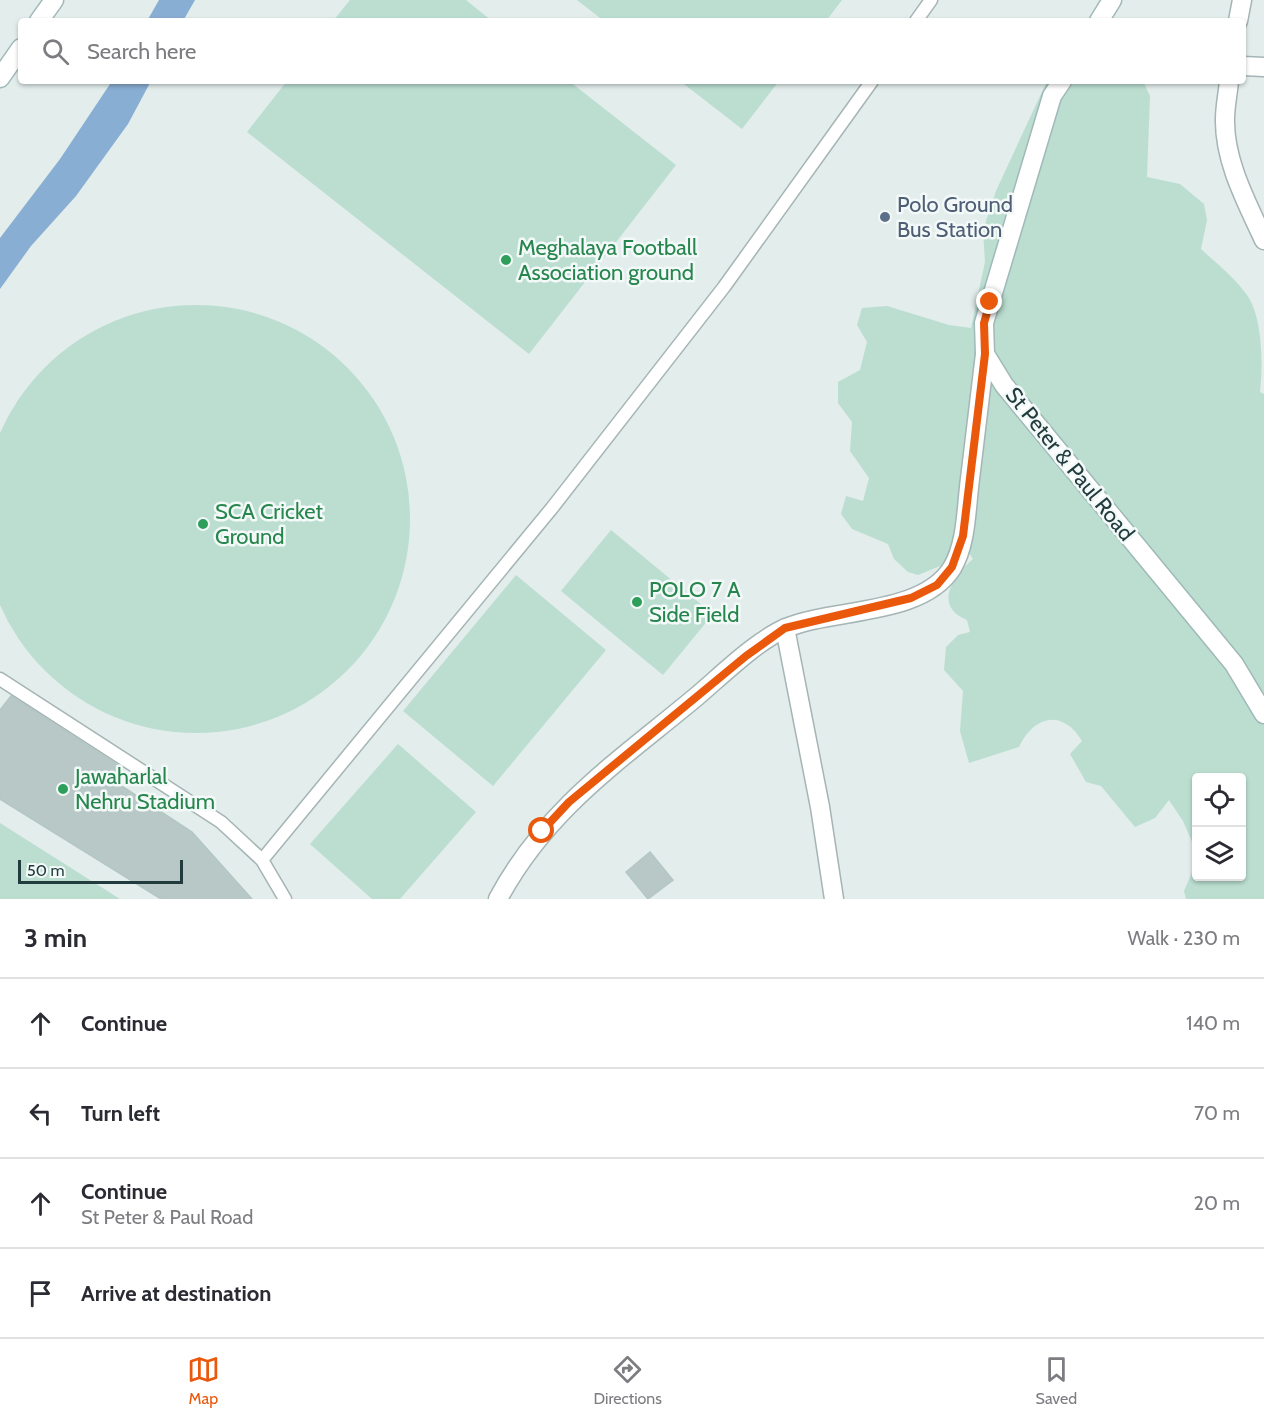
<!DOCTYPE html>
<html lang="en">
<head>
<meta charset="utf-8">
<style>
	:root { --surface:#fff; --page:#f2f2f3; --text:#2b2b33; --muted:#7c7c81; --line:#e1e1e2; --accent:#ea580c }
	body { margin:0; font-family:Cabin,sans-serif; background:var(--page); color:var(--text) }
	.controls { position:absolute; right:18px; bottom:18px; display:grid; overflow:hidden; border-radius:6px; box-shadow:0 2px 4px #0004 }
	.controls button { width:54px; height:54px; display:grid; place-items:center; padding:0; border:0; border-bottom:2px solid var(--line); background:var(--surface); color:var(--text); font:30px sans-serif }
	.scale { position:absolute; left:18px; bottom:15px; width:165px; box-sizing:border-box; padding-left:6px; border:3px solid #223c3e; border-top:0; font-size:16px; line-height:21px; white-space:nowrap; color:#223c3e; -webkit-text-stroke:4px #f3f9f8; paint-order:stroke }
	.stop { position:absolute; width:18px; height:18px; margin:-14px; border:4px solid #ea580c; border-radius:50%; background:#fff }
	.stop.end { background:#ea580c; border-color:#fff; box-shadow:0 2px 6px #0008 }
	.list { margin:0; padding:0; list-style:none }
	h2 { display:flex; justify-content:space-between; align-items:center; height:78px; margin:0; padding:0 24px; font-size:26px }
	h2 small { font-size:20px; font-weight:400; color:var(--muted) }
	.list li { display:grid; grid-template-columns:39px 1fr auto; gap:18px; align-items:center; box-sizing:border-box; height:90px; padding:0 24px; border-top:2px solid var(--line) }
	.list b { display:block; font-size:22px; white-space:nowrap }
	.list p { margin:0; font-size:20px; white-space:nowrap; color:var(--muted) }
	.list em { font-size:20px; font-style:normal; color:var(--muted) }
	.icon { flex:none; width:33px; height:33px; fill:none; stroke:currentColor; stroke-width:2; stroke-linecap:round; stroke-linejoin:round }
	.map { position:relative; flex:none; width:1264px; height:899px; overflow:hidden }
	.search { position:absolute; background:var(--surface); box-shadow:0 2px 4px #0004; left:18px; right:18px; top:18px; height:66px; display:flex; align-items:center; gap:15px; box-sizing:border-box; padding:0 21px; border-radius:6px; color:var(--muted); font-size:22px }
	.sheet { height:438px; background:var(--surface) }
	nav { display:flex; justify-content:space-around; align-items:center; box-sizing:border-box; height:84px; border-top:2px solid var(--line); background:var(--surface); font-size:16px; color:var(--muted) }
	nav a { display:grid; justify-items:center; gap:3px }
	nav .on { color:var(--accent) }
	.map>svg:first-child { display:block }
	.green { fill:#bbded1 }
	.water { fill:#89aed3 }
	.building { fill:#b7c8c6; stroke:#b4c7c5; stroke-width:1.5 }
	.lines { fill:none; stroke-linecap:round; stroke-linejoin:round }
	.lane-casing { stroke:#a5b4b4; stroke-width:15 }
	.street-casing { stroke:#a5b4b4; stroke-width:21 }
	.secondary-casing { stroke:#a0b9b8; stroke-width:21 }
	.lane { stroke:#fff; stroke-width:12 }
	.street { stroke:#fff; stroke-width:18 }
	.secondary { stroke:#fff; stroke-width:18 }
	.route { stroke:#ea580c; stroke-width:8 }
	.service-dot { fill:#5c6f8a; stroke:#f3f9f8; stroke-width:2 }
	.leisure-dot { fill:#2e9e5b; stroke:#f3f9f8; stroke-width:2 }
	.labels { text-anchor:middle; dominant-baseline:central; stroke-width:5; stroke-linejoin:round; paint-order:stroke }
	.service-label { font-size:22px; fill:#4e5e75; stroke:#f3f9f8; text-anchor:start }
	.leisure-label { font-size:22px; fill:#27864d; stroke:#f3f9f8; text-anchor:start }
	.street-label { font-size:22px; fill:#223c3e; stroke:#f3f9f8 }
</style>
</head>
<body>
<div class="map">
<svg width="1264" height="899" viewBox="0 0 1264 899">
	<rect width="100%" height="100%" fill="#e2edec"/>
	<!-- green -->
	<path class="green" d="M350,0H466L492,21H333Z
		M577,0H842L826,21H604Z
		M287,81H569L676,165L529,354L247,132Z
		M680,81H779L742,129Z
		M1047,81H1143L1150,96L1147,177L1180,184L1204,204L1207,220L1201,249C1216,263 1235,278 1247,295C1263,318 1263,366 1260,392L1264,394V899H1186L1184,891L1196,863V876H1242V778H1196V851L1183,821L1169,800L1155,818L1135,827L1101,786L1086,782L1070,754L1082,741C1063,709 1034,715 1019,747L969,763L960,731L963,691L944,670L946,647L958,635L970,632L967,620C932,606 954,575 973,559L967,550L950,562L918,575L908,572L894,559L888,544L852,529L841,514L846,496L863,501L869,478L850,451L852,422L838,403V382L860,370L867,342L857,325L862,308L887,306L949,325L971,328L985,262L983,230L996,191Z
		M-18 519a214 214 0 1 1 428 0a214 214 0 1 1-428 0Z
		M611,530L713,614L663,675L561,591Z
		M516,575L606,650L493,786L403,711Z
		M398,744L476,812L400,899H372L310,844Z
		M0,823L120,899H0Z"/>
	<!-- water -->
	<path class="water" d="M159,0H195L183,21H147Z
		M112,81H151L128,124L76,196L31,246L0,289V238L60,159Z"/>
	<!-- building -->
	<path class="building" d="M11,696L119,766L111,779L192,832L252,899H161L0,799V710Z
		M650,852L673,880L648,899L626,872Z"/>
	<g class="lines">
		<!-- lane casing -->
		<g class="lane-casing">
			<path id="lane" d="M916,21L931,0
				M0,679L221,822L262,860L285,899
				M262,860L552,508L724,287L872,81"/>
		</g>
		<!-- street casing -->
		<g class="street-casing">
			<path id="street" d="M1238,21L1242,0
				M1243,66L1264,67
				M1229,81C1228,93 1225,106 1225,119C1224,161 1247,203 1264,240
				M785,628L820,807L834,899
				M498,899C546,809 619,761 696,697C721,676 756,641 786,628C833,608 922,616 952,568C967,543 966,508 970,479C975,437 980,396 985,354"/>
		</g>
		<!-- secondary casing -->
		<g class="secondary-casing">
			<path id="secondary" d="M39,21L54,0
				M1099,21L1112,0
				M0,78L21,48
				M1062,81L1052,96L984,323L985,354L1004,385L1234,664L1264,714"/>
		</g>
		<!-- lane -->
		<use href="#lane" class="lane"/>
		<!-- street -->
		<use href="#street" class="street"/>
		<!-- secondary -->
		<use href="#secondary" class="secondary"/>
	</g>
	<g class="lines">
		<!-- route -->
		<path class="route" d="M542,831L569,802L746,656L785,628L911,598L937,585L952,567L963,536L985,354L984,323L990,302"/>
	</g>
	<!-- markers -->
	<circle class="service-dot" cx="885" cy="217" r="6"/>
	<g class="leisure-dot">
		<circle cx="506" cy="260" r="6"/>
		<circle cx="203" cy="524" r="6"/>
		<circle cx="637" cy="602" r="6"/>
		<circle cx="63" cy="789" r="6"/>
	</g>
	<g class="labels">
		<!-- service labels -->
		<g class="service-label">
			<text x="897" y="204">Polo Ground<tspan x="897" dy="25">Bus Station</tspan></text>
		</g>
		<!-- leisure labels -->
		<g class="leisure-label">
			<text x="518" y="247">Meghalaya Football<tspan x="518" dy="25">Association ground</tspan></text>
			<text x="215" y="511">SCA Cricket<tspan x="215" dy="25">Ground</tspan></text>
			<text x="649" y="589">POLO 7 A<tspan x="649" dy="25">Side Field</tspan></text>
			<text x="75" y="776">Jawaharlal<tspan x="75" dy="25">Nehru Stadium</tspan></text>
		</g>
		<!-- street labels -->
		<g class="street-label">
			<text transform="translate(1070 464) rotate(51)">St Peter &amp; Paul Road</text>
		</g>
	</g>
</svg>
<div class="controls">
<button><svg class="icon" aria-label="locate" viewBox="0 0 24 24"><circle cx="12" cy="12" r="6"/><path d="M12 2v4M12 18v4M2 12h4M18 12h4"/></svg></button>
<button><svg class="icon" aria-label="layers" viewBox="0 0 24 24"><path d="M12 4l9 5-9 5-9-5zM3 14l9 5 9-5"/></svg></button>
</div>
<div class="scale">50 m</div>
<div class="stop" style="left:542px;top:831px"></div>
<div class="stop end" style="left:990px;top:302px"></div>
<div class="search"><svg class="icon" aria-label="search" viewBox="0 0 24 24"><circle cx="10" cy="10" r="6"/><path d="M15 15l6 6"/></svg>Search here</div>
</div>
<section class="sheet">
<h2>3 min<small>Walk · 230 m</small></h2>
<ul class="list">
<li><svg class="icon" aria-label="ahead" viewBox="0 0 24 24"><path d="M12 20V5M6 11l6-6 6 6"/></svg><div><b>Continue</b></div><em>140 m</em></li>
<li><svg class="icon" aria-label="left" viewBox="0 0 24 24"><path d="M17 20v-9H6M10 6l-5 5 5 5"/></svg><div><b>Turn left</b></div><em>70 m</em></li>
<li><svg class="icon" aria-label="ahead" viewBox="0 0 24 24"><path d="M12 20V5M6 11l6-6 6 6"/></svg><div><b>Continue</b><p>St Peter &amp; Paul Road</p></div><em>20 m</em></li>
<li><svg class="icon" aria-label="arrive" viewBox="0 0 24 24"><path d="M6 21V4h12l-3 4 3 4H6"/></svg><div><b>Arrive at destination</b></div></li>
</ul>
</section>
<nav>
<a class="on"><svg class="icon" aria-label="map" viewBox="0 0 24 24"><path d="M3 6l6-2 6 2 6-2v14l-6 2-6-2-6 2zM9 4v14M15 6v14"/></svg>Map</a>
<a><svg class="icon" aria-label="directions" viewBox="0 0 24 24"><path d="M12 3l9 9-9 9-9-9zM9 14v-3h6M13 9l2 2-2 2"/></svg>Directions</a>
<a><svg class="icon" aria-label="saved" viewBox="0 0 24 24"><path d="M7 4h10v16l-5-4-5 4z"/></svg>Saved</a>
</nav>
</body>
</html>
